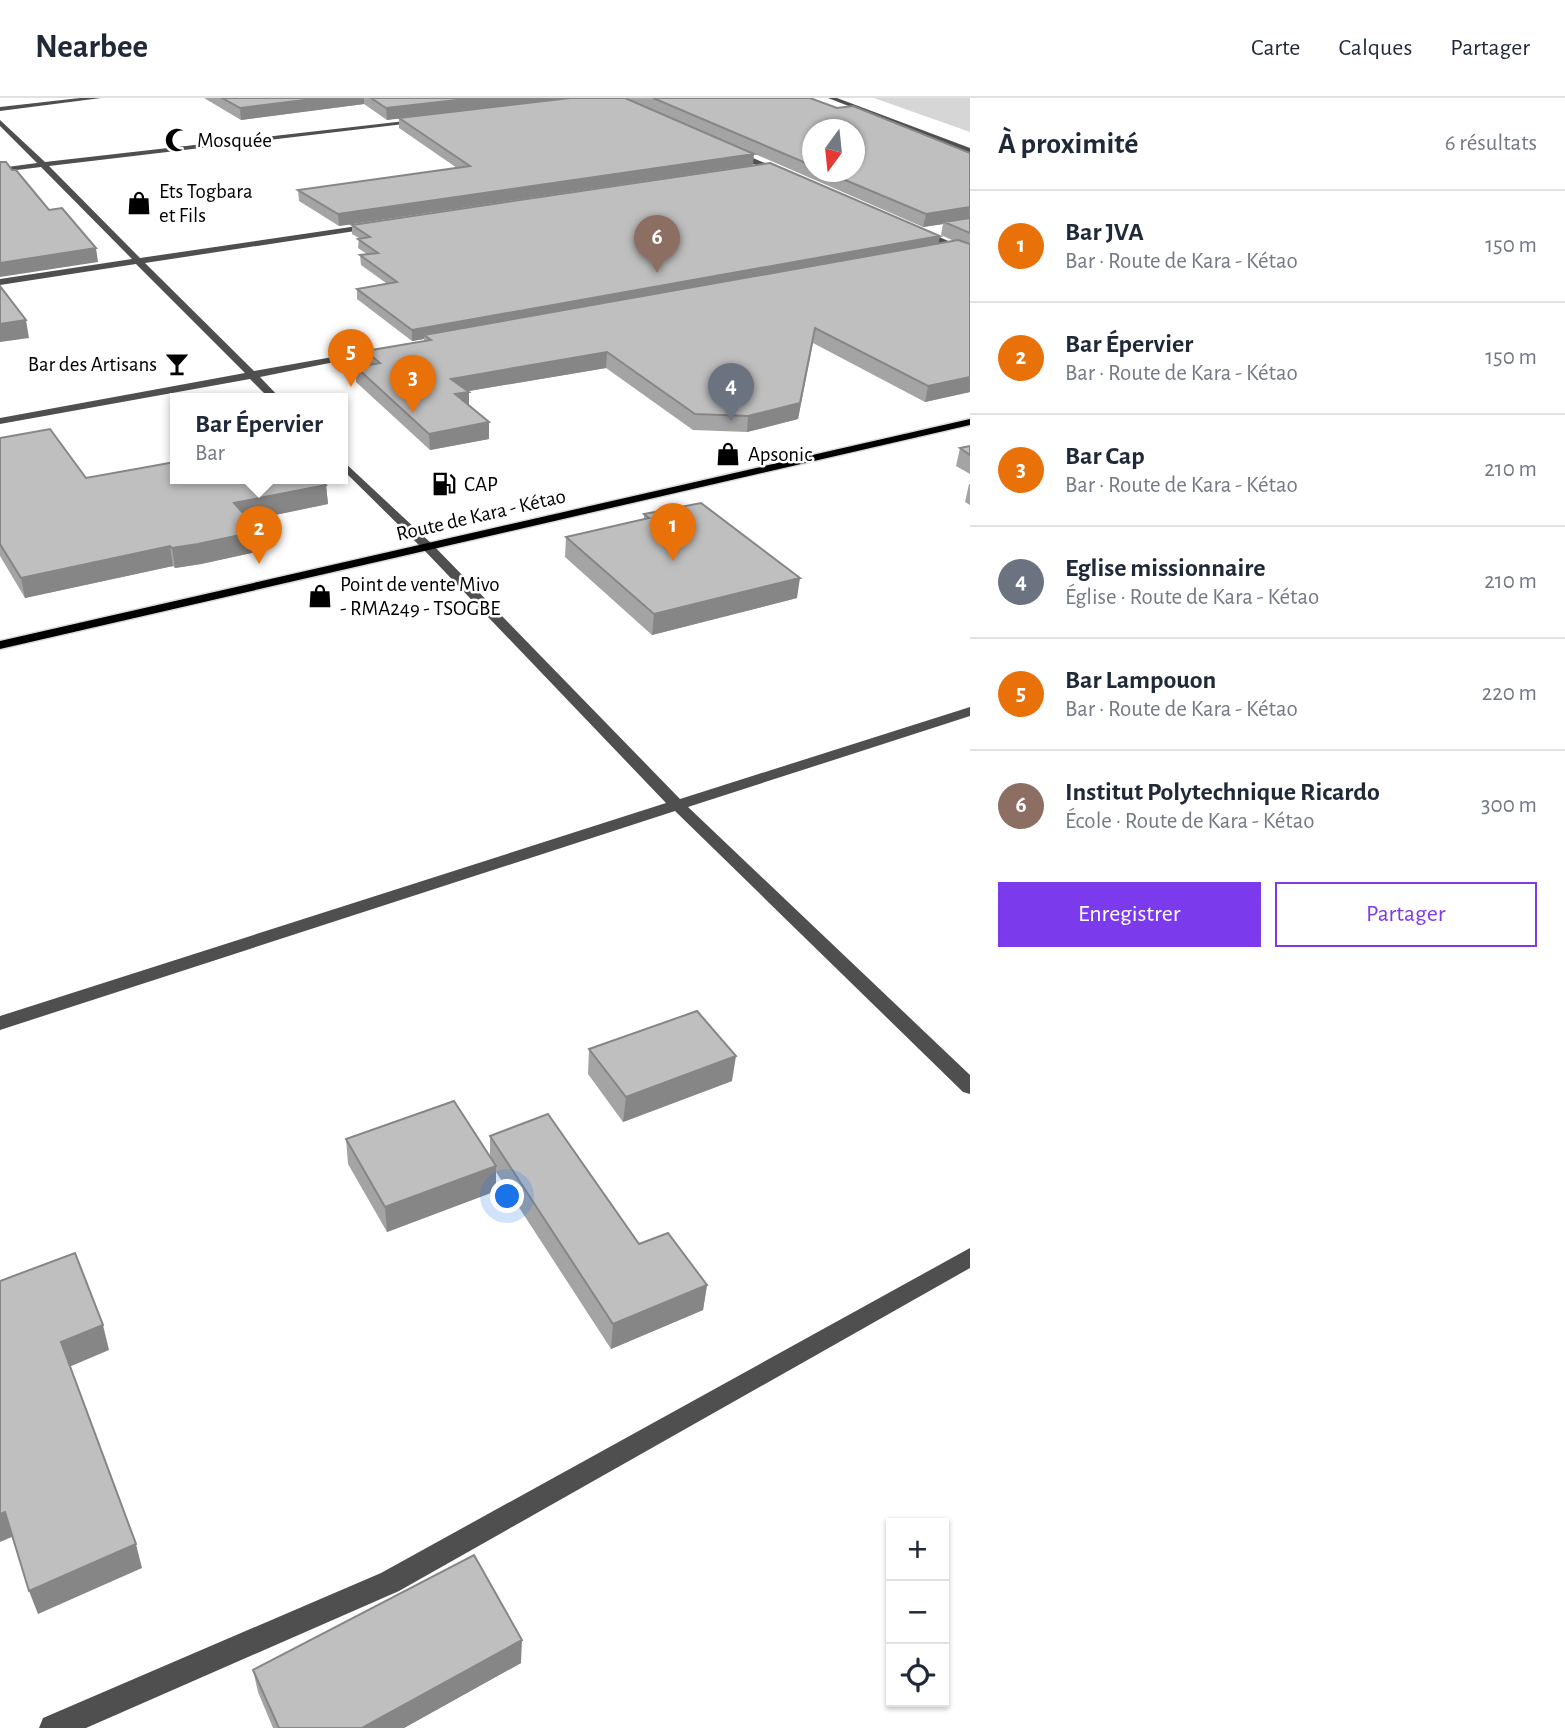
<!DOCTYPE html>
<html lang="fr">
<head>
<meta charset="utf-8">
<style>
	:root { --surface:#fff; --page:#f2f2f3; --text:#1f2937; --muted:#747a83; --line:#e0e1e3; --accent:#7c3aed }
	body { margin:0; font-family:"Alegreya Sans",sans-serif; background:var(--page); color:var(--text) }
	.controls { position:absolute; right:21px; bottom:21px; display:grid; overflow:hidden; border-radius:0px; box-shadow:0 2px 5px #0004 }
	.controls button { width:63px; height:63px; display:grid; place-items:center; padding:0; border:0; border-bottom:2px solid var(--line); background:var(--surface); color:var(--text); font:35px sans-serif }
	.compass { position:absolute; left:802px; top:21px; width:63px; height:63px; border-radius:50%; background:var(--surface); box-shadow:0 2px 5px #0004; rotate:195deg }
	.you { position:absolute; left:508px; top:1099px; width:24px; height:24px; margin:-18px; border:5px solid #fff; border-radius:50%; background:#1a73e8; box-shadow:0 0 0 10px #1a73e833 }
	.badge { display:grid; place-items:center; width:46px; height:46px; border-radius:50%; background:var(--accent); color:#fff; font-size:23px; font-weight:700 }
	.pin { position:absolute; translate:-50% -58px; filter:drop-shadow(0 2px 4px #0008) }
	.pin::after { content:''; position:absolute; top:37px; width:24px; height:21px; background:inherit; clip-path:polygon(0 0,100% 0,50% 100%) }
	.popup { position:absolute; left:170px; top:295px; width:178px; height:91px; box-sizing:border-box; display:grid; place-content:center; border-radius:0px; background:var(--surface); filter:drop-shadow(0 2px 5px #0005); font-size:23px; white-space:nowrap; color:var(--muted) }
	.popup b { font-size:26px; color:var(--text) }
	.popup::after { content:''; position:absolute; left:50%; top:100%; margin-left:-14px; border:14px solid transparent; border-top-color:var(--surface) }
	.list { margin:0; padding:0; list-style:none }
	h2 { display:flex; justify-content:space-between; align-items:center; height:91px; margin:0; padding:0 28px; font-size:30px }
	h2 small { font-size:23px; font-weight:400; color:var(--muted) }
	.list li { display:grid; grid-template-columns:46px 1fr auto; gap:21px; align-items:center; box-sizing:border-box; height:112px; padding:0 28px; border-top:2px solid var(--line) }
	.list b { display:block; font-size:26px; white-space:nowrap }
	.list p { margin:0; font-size:23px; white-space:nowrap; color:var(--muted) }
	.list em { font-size:23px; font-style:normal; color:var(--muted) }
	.actions { display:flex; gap:14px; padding:21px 28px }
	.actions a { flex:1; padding:16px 0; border:2px solid var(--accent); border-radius:0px; text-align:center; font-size:24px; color:var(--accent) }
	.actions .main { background:var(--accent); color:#fff }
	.icon { flex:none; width:38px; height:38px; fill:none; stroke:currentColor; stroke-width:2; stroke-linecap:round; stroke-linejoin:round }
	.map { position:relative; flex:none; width:970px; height:1630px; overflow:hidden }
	header { display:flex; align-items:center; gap:42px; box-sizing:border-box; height:98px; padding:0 35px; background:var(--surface); border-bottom:2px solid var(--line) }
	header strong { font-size:33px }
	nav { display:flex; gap:38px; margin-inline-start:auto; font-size:24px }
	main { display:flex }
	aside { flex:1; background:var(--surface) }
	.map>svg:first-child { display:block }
	.green { fill:#d6d6d6 }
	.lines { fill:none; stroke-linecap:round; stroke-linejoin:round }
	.major-casing { stroke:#dbdbdb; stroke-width:3 }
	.minor { fill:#4f4f4f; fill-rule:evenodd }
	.major { fill:#000; fill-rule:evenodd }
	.wall { fill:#a4a4a4; fill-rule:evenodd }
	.shaded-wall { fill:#868686 }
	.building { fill:#bfbfbf; stroke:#868686; stroke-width:2 }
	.labels { text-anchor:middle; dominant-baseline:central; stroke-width:5; stroke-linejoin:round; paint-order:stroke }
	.far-poi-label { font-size:21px; fill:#000; stroke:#fff; text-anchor:start }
	.far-street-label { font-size:21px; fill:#000; stroke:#fff }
</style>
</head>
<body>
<header>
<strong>Nearbee</strong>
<nav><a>Carte</a><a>Calques</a><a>Partager</a></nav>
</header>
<main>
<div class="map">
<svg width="970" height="1630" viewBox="0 0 970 1630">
	<rect width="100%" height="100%" fill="#fff"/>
	<!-- green -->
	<path class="green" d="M874,0H970V34Z"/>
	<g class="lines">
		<!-- major casing -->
		<g class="major-casing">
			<path id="major" d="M970,321V327L0,551V543Z"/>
		</g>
		<!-- minor -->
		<path class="minor" d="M80,0H101L0,13V9Z
			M828,0H837L970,50V55Z
			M423,21L421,24L49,68L140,160L378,125L375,130L145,165L254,273L389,249L394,252L260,279L280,300H269L250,281L0,326V320L245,275L136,166L0,187V181L132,161L41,69L0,74V70L37,65L0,28V22L45,64Z
			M732,51L786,74L787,76L780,78L729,55Z
			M916,131H922L970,153V159L916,135Z
			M343,363L432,446L680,701L970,609V618L688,709L970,977V996L963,994L675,713L0,932V918L666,705L424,452L343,372Z
			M970,1150V1170L399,1493L86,1630H39L43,1620L381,1475Z"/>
		<!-- major -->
		<use href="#major" class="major"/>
	</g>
	<!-- wall -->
	<path class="wall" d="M204,0H625L753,67L339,128L299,103L298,92L457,70L399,30V20L387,22L364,6L241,22Z
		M626,0H810L970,55V294L925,304L813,245L798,321L747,334L693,332L606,270L469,293V307L489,324V341L430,352L356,284V269L366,267V253L424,243V241L412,243L357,201V191L386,185L361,167L360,157L367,156L358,150L359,140L352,136V127L938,145L954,143L941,137L943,126L923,129ZM813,32L855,74H813Z
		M0,340L86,380L326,387L328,406L249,422L261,453L201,466L175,470L173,468L25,500L0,458Z
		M970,348V376L956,368L960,350Z
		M969,386H970V407L965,404Z
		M644,416L797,500L652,537L565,459L566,439L644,421Z
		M589,951L732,983L623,1024L588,976Z
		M490,1038L639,1146L707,1187L703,1212L611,1251L496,1074V1093L387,1134L348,1066L346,1041L490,1058Z
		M521,1565L404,1630H273L258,1594L253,1572Z"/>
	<!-- shaded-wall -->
	<path class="shaded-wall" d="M321,0H364V6L241,22L240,10Z
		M475,0H572L387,22L386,10Z
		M754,56L753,67L339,128L338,116Z
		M970,109V121L944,124L943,126L923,129L926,116Z
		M940,138L938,148L424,237V241L412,243V232Z
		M96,150L98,164L0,179V165Z
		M26,222L29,240L0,244V226Z
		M815,230L798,321L747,334L748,318Z
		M607,254L606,270L451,296V281Z
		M970,279V294L925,304L928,288Z
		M469,294V309L455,296Z
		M489,324V341L430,352L429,336Z
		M326,387L328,406L237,425L234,405Z
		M259,433L261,453L201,466L175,470L172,450Z
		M170,448L173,468L25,500L21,480Z
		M800,480L797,500L652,537L654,516Z
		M736,958L732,983L623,1024L626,999Z
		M496,1068V1093L387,1134L385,1109Z
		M707,1187L703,1212L611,1251L613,1226Z
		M103,1227L109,1252L69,1269L61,1244Z
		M5,1414L14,1438L0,1444V1416Z
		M136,1446L142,1470L38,1516L29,1493Z
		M522,1542L521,1565L404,1630H362Z"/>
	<!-- building -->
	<path class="building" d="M222,0H321L240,10Z
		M371,0H475L386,10Z
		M570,0H625L754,56L338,116L298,92L470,68L399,20Z
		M653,0H810L837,10L853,8L970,55V109L926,116L826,74H855V32H813V68Z
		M0,64H6L12,72H16L49,112L62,110L96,150L0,165Z
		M770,65L940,138L412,232L357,191L397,184L360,157L378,155L358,141L370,139L352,127Z
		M970,120V135L944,124Z
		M958,142L970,146V279L928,288L815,230L800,305L748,318L695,316L607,254L451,281L469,294L455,296L489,324L429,336L356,269L380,265L366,253L431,242L424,237Z
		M0,188L26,222L0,226Z
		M50,331L86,380L175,364V380H320L326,387L234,405L259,433L198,446L172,450L170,448L21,480L0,446V340Z
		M970,348V357L960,350Z
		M701,405L800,480L654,516L566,439L649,420L644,416Z
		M697,913L736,958L626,999L589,951Z
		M454,1003L496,1068L385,1109L346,1041Z
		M548,1016L639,1146L668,1135L707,1187L613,1226L490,1038Z
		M75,1155L103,1227L61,1244L136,1446L29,1493L5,1414L0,1416V1183Z
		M474,1457L522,1542L362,1630H279L253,1572Z"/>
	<!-- icons -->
	<defs>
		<g id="mosque-bare" transform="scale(1.89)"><path d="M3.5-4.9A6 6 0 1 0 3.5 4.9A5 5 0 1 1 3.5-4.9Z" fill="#000" stroke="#fff" stroke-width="2.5" paint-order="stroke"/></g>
		<g id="shop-bare" transform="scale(1.89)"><path d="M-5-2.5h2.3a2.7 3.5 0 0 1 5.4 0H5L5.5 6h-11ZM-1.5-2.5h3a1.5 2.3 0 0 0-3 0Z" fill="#000" stroke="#fff" stroke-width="2.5" paint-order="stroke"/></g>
		<g id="bar-bare" transform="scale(1.89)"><path d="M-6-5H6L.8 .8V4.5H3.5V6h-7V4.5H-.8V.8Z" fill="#000" stroke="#fff" stroke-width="2.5" paint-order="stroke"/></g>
		<g id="fuel-bare" transform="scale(1.89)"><path d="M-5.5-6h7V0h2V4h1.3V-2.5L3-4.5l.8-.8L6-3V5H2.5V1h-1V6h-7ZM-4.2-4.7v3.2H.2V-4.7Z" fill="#000" stroke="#fff" stroke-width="2.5" paint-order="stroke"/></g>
	</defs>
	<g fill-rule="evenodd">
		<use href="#mosque-bare" x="177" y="42"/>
		<use href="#shop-bare" x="139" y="105"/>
		<use href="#bar-bare" x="177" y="266"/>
		<use href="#shop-bare" x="728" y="356"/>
		<use href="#fuel-bare" x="444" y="386"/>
		<use href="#shop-bare" x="320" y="498"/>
	</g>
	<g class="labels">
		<!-- far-poi labels -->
		<g class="far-poi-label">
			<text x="197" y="42">Mosquée</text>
			<text x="159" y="93">Ets Togbara<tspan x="159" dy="24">et Fils</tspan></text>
			<text x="157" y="266" text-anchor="end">Bar des Artisans</text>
			<text x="748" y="356">Apsonic</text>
			<text x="464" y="386">CAP</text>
			<text x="340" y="486">Point de vente Mivo<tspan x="340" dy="24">- RMA249 - TSOGBE</tspan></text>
		</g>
		<!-- far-street labels -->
		<g class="far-street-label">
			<text transform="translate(481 417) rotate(-13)">Route de Kara - Kétao</text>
		</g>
	</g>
</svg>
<div class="controls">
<button>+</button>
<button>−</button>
<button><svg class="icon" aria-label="locate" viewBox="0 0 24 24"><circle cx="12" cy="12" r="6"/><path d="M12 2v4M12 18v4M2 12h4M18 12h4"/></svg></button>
</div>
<svg class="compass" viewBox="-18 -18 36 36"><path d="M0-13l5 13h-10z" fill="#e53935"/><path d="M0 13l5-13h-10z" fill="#747a83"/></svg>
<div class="you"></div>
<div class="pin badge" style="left:673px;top:463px;background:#e8710a">1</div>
<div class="pin badge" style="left:259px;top:466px;background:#e8710a">2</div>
<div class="popup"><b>Bar Épervier</b>Bar</div>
<div class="pin badge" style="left:413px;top:315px;background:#e8710a">3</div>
<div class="pin badge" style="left:731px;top:323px;background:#6b7280">4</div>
<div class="pin badge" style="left:351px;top:289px;background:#e8710a">5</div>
<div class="pin badge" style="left:657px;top:175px;background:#8d6e63">6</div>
</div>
<aside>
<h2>À proximité<small>6 résultats</small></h2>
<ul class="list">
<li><span class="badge" style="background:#e8710a">1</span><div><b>Bar JVA</b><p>Bar · Route de Kara - Kétao</p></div><em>150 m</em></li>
<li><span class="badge" style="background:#e8710a">2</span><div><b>Bar Épervier</b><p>Bar · Route de Kara - Kétao</p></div><em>150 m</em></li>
<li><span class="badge" style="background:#e8710a">3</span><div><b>Bar Cap</b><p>Bar · Route de Kara - Kétao</p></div><em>210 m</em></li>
<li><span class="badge" style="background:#6b7280">4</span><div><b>Eglise missionnaire</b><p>Église · Route de Kara - Kétao</p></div><em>210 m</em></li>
<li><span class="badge" style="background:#e8710a">5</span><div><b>Bar Lampouon</b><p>Bar · Route de Kara - Kétao</p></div><em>220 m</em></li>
<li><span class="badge" style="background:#8d6e63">6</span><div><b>Institut Polytechnique Ricardo</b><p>École · Route de Kara - Kétao</p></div><em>300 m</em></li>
</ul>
<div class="actions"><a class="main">Enregistrer</a><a>Partager</a></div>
</aside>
</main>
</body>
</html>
